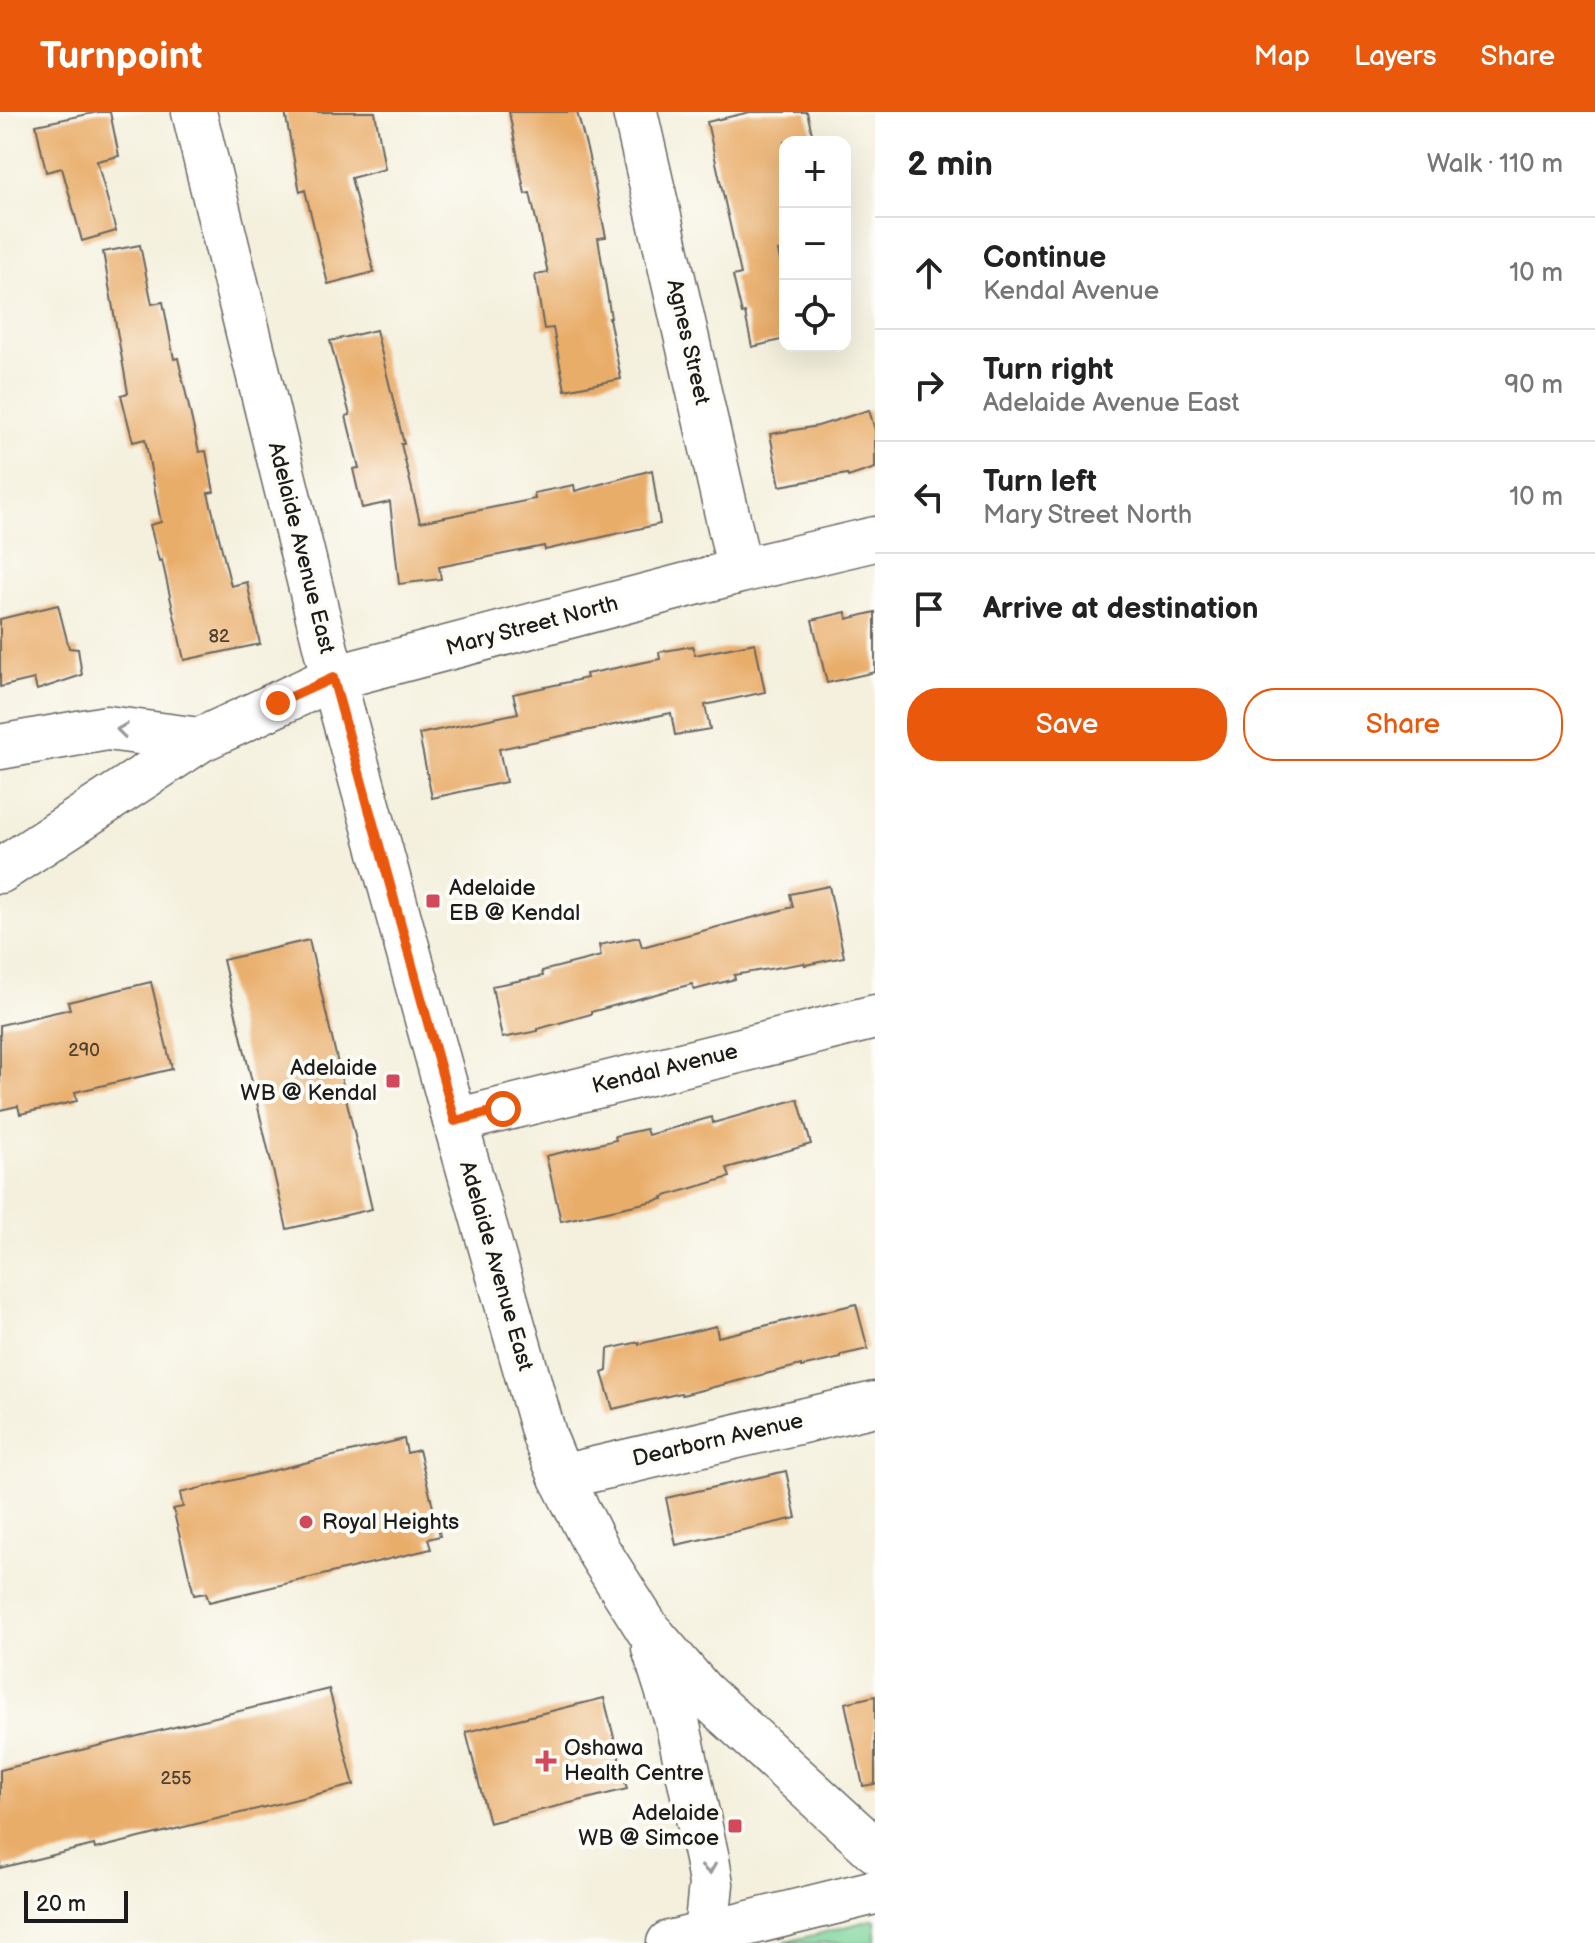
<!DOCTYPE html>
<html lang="en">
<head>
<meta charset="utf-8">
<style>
	:root { --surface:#fff; --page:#f2f2f2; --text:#222; --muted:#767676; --line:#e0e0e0; --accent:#ea580c }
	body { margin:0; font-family:"Balsamiq Sans",sans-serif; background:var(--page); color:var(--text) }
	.controls { position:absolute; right:24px; top:24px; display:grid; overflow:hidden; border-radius:16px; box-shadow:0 8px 32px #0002 }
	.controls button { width:72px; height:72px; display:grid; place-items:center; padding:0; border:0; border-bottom:2px solid var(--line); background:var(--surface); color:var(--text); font:40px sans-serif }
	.scale { position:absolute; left:24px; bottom:20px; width:104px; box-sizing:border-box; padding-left:8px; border:4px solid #1c1c1c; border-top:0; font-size:22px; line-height:28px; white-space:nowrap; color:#1c1c1c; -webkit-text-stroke:6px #fdfcf7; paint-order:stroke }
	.stop { position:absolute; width:24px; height:24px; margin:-18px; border:6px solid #ea580c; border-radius:50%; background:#fff }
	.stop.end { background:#ea580c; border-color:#fff; box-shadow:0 2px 8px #0008 }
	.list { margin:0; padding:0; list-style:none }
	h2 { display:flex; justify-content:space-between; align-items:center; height:104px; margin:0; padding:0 32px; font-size:34px }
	h2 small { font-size:26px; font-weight:400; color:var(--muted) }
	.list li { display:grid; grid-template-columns:52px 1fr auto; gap:24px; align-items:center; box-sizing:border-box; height:112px; padding:0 32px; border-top:2px solid var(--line) }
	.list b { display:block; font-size:30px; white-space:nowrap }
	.list p { margin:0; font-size:26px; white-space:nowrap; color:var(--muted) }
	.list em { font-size:26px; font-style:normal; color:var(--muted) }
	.actions { display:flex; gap:16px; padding:24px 32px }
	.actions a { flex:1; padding:18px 0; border:2px solid var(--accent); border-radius:32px; text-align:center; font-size:28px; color:var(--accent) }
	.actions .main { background:var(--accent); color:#fff }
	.icon { flex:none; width:44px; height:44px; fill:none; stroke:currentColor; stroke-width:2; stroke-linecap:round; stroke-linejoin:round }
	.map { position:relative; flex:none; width:875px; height:1831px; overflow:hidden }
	header { display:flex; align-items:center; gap:48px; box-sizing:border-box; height:112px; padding:0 40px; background:var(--accent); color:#fff }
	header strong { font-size:38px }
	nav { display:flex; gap:44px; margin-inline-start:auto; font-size:28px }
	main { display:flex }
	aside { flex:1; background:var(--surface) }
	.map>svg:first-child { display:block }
	.green { fill:#79d298; stroke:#4a775a; stroke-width:2 }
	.building { fill:#e9ad6b }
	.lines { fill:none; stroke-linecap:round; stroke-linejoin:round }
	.minor-casing { stroke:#686660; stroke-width:47 }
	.major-casing { stroke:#686660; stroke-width:47 }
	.minor { stroke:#fff; stroke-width:44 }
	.major { stroke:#fff; stroke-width:44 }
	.oneway { stroke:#999 }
	.route { stroke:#ea580c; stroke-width:10 }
	.poi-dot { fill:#d1495b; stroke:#fdfcf7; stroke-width:3 }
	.labels { text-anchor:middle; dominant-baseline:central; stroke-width:8; stroke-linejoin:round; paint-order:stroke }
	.number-label { font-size:18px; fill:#4f4030 }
	.street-label { font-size:22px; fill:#1c1c1c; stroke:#fdfcf7 }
	.poi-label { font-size:22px; fill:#1c1c1c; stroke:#fdfcf7; text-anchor:start }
</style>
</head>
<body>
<header>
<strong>Turnpoint</strong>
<nav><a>Map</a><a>Layers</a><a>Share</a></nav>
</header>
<main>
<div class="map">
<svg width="875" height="1831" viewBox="0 0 875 1831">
	<rect width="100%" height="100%" fill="#fdfcf7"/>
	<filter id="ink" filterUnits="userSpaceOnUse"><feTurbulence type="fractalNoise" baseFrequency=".0125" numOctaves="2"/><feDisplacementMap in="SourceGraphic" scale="16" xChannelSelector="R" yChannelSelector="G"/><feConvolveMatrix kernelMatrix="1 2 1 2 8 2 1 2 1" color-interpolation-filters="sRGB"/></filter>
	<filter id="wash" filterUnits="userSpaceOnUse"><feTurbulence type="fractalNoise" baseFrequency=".006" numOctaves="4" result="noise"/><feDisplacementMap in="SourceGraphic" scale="32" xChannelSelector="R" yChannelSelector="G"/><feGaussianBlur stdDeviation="1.8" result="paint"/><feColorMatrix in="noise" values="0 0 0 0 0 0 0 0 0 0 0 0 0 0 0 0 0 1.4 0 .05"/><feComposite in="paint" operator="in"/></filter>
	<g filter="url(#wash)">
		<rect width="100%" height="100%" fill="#f4f0dd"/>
		<!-- green -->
		<path class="green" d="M875,1807V1831H783Z"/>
		<g id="blocks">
			<!-- building -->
			<path class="building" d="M98,0H110L119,44L97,49L116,119L82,129L62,56L46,60L36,13Z
				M285,0H375L385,57L351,66L374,160L328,172L305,78L300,80Z
				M509,0H577L588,41L606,125L598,126L611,206H609L621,267L565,278L553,216L544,217L535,163L548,161L530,81L525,82Z
				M750,0H807L814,30H785V137L778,139L785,169V227L752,235L745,201L742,202L733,164L741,162L707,10Z
				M140,133L152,192L163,190L174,247L178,246L199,340L206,339L214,380L208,381L231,474L247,470L260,532L184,548L162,448L159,449L150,413L161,410L145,327L133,330L121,283L128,281L103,140Z
				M376,218L404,332H401L420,410L535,387L534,381L574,373L575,379L652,358L660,412L545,438L544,434L439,455L441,467L399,472L390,390L362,396L353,357L359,356L346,304L350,303L330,229Z
				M869,298L875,318V356L848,365L847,362L780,374L770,322L818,314Z
				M58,493L69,536L78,537L82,563L37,578L34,567L0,575V507Z
				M846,500L847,507L875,500V560L827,571L812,508Z
				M755,531L765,580L705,593L710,617L675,623L671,601L499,637L506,670L432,686L419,622L518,601L513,582L587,566L586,562L660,547L659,540L693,534L695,543Z
				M829,774L844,845L805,853L804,851L734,863L735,867L694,878L692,872L591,900V902L538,917V919L502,926L492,874L543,864L542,859L601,844L599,833L639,825L642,835L793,795L790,782Z
				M309,828L372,1097L287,1117L223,848Z
				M151,870L172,957L75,980L77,989L20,1002L18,994L0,998V913L70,897L68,890Z
				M798,987L811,1032L727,1056L730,1065L662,1085L663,1087L561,1109L546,1044L616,1028L615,1024L646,1017L648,1023L712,1005L713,1011Z
				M856,1192L868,1237L841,1243V1246L801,1255V1253L682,1283L681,1281L613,1297L602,1261L607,1259L608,1237L639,1230V1232L716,1214L718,1225Z
				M404,1327L407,1341L419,1338L440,1424L428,1427L431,1437L209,1490L206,1481L194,1483L173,1397L183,1395L180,1381Z
				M786,1359L796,1406L676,1433L666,1386Z
				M329,1577L354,1673L95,1737L94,1733L0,1756V1658Z
				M875,1584V1672L863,1674L845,1591Z
				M604,1586L627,1677L489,1711L466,1620Z"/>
		</g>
	</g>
	<g filter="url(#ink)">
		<use href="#blocks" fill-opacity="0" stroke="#686660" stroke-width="2"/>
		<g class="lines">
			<!-- minor casing -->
			<g class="minor-casing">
				<path id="minor" d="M635,0L740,459
					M0,635L107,616L200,628
					M0,759L200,628L333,566L740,459L875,427
					M455,1009L875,905
					M561,1365L875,1292"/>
			</g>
			<!-- major casing -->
			<g class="major-casing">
				<path id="major" d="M194,0L333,566L455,1009L545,1326L561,1365L599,1440L649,1519L701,1579L875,1738
					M654,1536L677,1609L707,1747L711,1772L706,1821
					M669,1831L875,1780"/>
			</g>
			<!-- minor -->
			<use href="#minor" class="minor"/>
			<!-- major -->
			<use href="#major" class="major"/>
		</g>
		<!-- one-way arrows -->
		<defs><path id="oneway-chevron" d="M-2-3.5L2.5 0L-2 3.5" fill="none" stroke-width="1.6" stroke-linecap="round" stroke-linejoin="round" transform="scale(2)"/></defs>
		<g class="oneway">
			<use href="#oneway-chevron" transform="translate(122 618) rotate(-172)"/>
			<use href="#oneway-chevron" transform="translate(709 1757) rotate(82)"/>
		</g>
	</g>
	<g class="lines" filter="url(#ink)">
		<!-- route -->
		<path class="route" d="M278,591L333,566L455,1009L503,997"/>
	</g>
	<!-- markers -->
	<g class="poi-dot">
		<rect x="425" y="781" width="16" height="16" rx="4"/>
		<rect x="385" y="961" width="16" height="16" rx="4"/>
		<circle cx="306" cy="1410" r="8"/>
		<path d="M542 1637h8v8h8v8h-8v8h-8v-8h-8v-8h8z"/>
		<rect x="727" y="1706" width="16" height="16" rx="4"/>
	</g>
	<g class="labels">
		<!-- number labels -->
		<g class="number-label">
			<text x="219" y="524">82</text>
			<text x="84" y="938">290</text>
			<text x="176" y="1666">255</text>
		</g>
		<!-- street labels -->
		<g class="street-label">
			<text transform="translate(688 230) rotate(77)">Agnes Street</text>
			<text transform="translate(301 436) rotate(76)">Adelaide Avenue East</text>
			<text transform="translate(532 514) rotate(-15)">Mary Street North</text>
			<text transform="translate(665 957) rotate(-14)">Kendal Avenue</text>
			<text transform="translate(496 1154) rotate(74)">Adelaide Avenue East</text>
			<text transform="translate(718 1328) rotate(-13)">Dearborn Avenue</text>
		</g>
		<!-- poi labels -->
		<g class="poi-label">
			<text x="449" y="776">Adelaide<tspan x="449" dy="25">EB @ Kendal</tspan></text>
			<text x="377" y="956" text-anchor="end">Adelaide<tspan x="377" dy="25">WB @ Kendal</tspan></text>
			<text x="322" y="1410">Royal Heights</text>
			<text x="564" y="1636">Oshawa<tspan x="564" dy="25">Health Centre</tspan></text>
			<text x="719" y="1701" text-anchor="end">Adelaide<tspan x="719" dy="25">WB @ Simcoe</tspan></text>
		</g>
	</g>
</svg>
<div class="controls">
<button>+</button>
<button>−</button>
<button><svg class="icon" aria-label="locate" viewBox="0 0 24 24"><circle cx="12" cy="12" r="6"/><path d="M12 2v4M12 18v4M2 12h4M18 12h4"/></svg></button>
</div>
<div class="scale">20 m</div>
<div class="stop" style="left:503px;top:997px"></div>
<div class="stop end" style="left:278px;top:591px"></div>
</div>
<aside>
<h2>2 min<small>Walk · 110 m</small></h2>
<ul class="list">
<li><svg class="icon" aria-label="ahead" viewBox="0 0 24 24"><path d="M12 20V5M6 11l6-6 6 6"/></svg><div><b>Continue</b><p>Kendal Avenue</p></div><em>10 m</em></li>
<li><svg class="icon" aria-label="right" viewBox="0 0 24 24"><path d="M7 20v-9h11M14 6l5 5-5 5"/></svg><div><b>Turn right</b><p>Adelaide Avenue East</p></div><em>90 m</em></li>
<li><svg class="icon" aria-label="left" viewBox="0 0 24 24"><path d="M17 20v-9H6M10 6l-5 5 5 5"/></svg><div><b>Turn left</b><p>Mary Street North</p></div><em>10 m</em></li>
<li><svg class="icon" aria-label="arrive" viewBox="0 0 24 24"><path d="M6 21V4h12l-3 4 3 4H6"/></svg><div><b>Arrive at destination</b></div></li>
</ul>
<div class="actions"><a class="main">Save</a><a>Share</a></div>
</aside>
</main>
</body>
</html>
